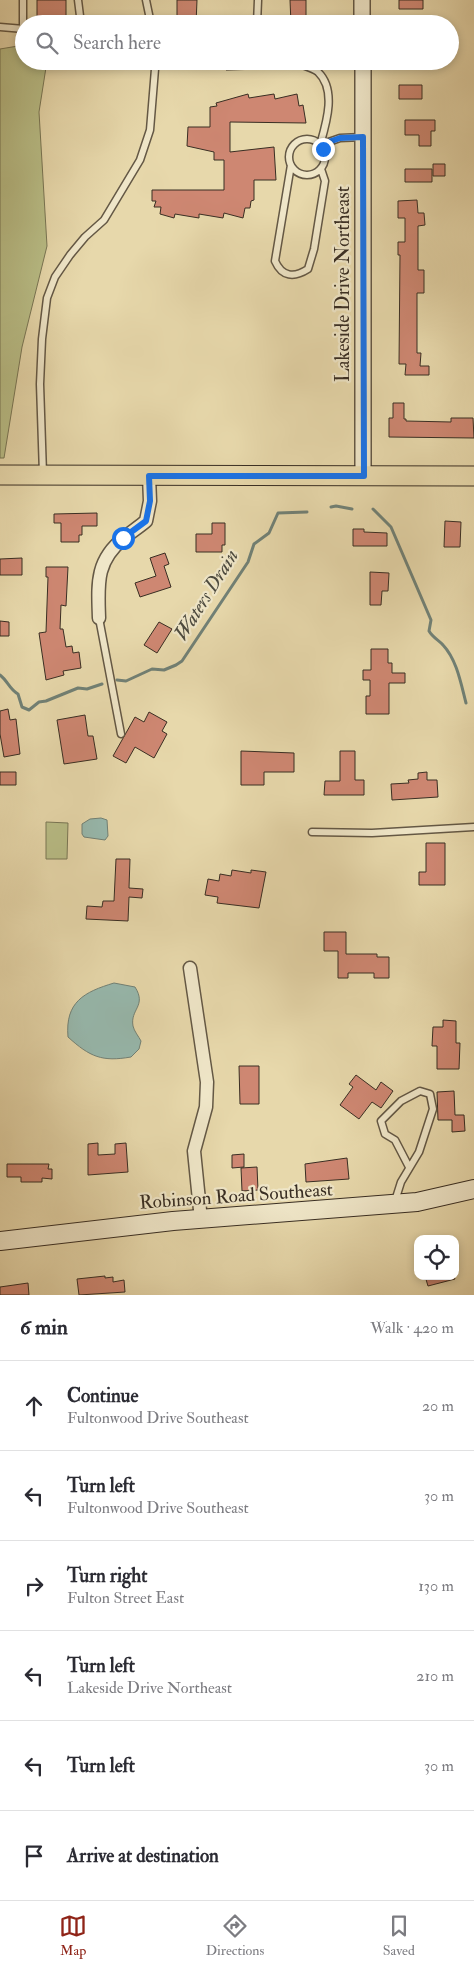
<!DOCTYPE html>
<html lang="en">
<head>
<meta charset="utf-8">
<style>
	:root { --surface:#fff; --page:#f2f2f3; --text:#2b2b33; --muted:#7c7c81; --line:#e1e1e2; --accent:#8f2418 }
	body { margin:0; font-family:"IM FELL Double Pica",serif; background:var(--page); color:var(--text) }
	.controls { position:absolute; right:15px; bottom:15px; display:grid; overflow:hidden; border-radius:10px; box-shadow:0 2px 8px #0003 }
	.controls button { width:45px; height:45px; display:grid; place-items:center; padding:0; border:0; border-bottom:1px solid var(--line); background:var(--surface); color:var(--text); font:25px sans-serif }
	.stop { position:absolute; width:15px; height:15px; margin:-11px; border:4px solid #1a73e8; border-radius:50%; background:#fff }
	.stop.end { background:#1a73e8; border-color:#fff; box-shadow:0 1px 5px #0008 }
	.list { margin:0; padding:0; list-style:none }
	h2 { display:flex; justify-content:space-between; align-items:center; height:65px; margin:0; padding:0 20px; font-size:21px }
	h2 small { font-size:16px; font-weight:400; color:var(--muted) }
	.list li { display:grid; grid-template-columns:32px 1fr auto; gap:15px; align-items:center; box-sizing:border-box; height:90px; padding:0 20px; border-top:1px solid var(--line) }
	.list b { display:block; font-size:19px; white-space:nowrap }
	.list p { margin:0; font-size:16px; white-space:nowrap; color:var(--muted) }
	.list em { font-size:16px; font-style:normal; color:var(--muted) }
	.icon { flex:none; width:28px; height:28px; fill:none; stroke:currentColor; stroke-width:2; stroke-linecap:round; stroke-linejoin:round }
	.map { position:relative; flex:none; width:474px; height:1295px; overflow:hidden }
	.search { position:absolute; background:var(--surface); box-shadow:0 2px 8px #0003; left:15px; right:15px; top:15px; height:55px; display:flex; align-items:center; gap:12px; box-sizing:border-box; padding:0 18px; border-radius:28px; color:var(--muted); font-size:19px }
	.sheet { height:605px; background:var(--surface) }
	nav { display:flex; justify-content:space-around; align-items:center; box-sizing:border-box; height:70px; border-top:1px solid var(--line); background:var(--surface); font-size:14px; color:var(--muted) }
	nav a { display:grid; justify-items:center; gap:2px }
	nav .on { color:var(--accent) }
	.map>svg:first-child { display:block }
	.green { fill:#b9be87; stroke:#797655 }
	.water { fill:#97b9ae; stroke:#718176 }
	.lines { fill:none; stroke-linecap:round; stroke-linejoin:round }
	.stream { stroke:#718176; stroke-width:3 }
	.building { fill:#ce8772; stroke:#392e23 }
	.service-casing { stroke:#645845; stroke-width:9 }
	.minor-casing { stroke:#645845; stroke-width:15 }
	.tertiary-casing { stroke:#645845; stroke-width:18 }
	.secondary-casing { stroke:#392e23; stroke-width:20 }
	.primary-casing { stroke:#392e23; stroke-width:21 }
	.service { stroke:#efe6c8; stroke-width:6 }
	.minor { stroke:#efe6c8; stroke-width:12 }
	.tertiary { stroke:#efe6c8; stroke-width:15 }
	.secondary { stroke:#efe6c8; stroke-width:18 }
	.primary { stroke:#e7d8ab; stroke-width:19 }
	.route { stroke:#1a73e8; stroke-width:6 }
	.labels { text-anchor:middle; dominant-baseline:central; stroke-width:4.5; stroke-linejoin:round; paint-order:stroke }
	.street-label { font-size:19px; fill:#392e23; stroke:#efe6c8 }
	.water-label { font-size:20px; font-style:italic; fill:#4c4a3f; stroke:#efe6c8 }
</style>
</head>
<body>
<div class="map">
<svg width="474" height="1295" viewBox="0 0 474 1295">
	<rect width="100%" height="100%" fill="#e7d8ab"/>
	<filter id="stains"><feTurbulence type="fractalNoise" baseFrequency=".004" numOctaves="4"/><feColorMatrix values="0 0 0 0 .2 0 0 0 0 .09 0 0 0 0 .02 0 0 0 .5 -.17"/></filter>
	<radialGradient id="worn" r=".72"><stop offset=".6" stop-color="#630" stop-opacity="0"/><stop offset="1" stop-color="#630" stop-opacity=".3"/></radialGradient>
	<!-- green -->
	<path class="green" d="M24,45V61H47L39,112L47,246L22,347L4,458H0V49Z
		M46,822L68,823L67,859H46Z"/>
	<!-- water -->
	<path class="water" d="M101,818L107,820L108,836L105,840L84,837L82,834V824L90,819Z
		M114,983L135,987C147,1006 130,1009 133,1026C134,1031 139,1037 141,1041L139,1049L131,1057C102,1062 90,1057 68,1037C65,1002 84,992 114,983Z"/>
	<g class="lines">
		<!-- stream -->
		<path class="stream" d="M331,507L336,506L352,509
			M373,509L391,527L431,620L429,631C433,638 439,640 443,645C457,660 461,684 466,703
			M0,675C8,681 9,689 18,694L22,707L29,710L39,702L46,701L78,688L87,689L102,684
			M117,680L126,681L152,669L164,670L176,665L182,661L248,562L254,544L269,533L278,513L307,512"/>
	</g>
	<!-- building -->
	<path class="building" d="M37,0H66V18H37Z
		M177,0H197L196,24H177Z
		M290,0H306V24H291Z
		M399,0H423V9H399Z
		M224,61H264V69L226,70Z
		M399,85H422V99H399Z
		M248,94L249,98L274,94L275,99L297,94L299,106L303,105L306,123L230,122V152L274,147L276,180H254V200L251,201L250,208H245L243,218L224,213L223,218L199,214V218L175,214L174,218L160,214L161,207H154L156,201H152V190H224V160H214V152L187,146L188,127H210V107L217,106L216,103Z
		M405,120H435V131H431V146H419V135H405Z
		M433,164H445V176H433Z
		M405,169H432V182H405Z
		M417,200L418,213H424L425,225L418,226V270H424V293H417V353H421L420,366H429V375H405L406,364H399L400,255H398V242H405V218H398V201Z
		M393,403H404V419H406V421L451,422V418H473L474,438L389,437V418H393Z
		M97,513V526H82V535H79V542H61V523H54V514Z
		M445,521L461,522L460,547H444Z
		M212,523H225V545H222V552H196V534H212Z
		M353,529H364V532L387,533V546H353Z
		M165,553L169,564L164,566L171,587L140,597L135,583L156,576L150,558Z
		M22,558V575H0V559Z
		M46,567H68L66,606L61,605L60,629H63L66,647L72,646L73,653L79,652L81,668L63,671L64,675L46,680L39,633L46,632L48,577H46Z
		M370,572L389,573L388,591H382L381,605H370Z
		M0,621L9,622V636H0Z
		M159,622L172,629L157,653L144,645Z
		M371,649H388V663H392V673H405V683H389V714H366V696H370V680H363V670H371Z
		M8,709L10,720L16,719L20,754L4,757L0,734V711Z
		M149,712L167,722L162,731L167,734L154,758L135,747L126,763L113,756L135,717L144,722Z
		M85,715L88,736H93L97,759L64,764L57,720Z
		M241,751L294,753V772H264V785H241Z
		M340,751H355V780H364V795H324L325,781H340Z
		M0,772H16V785H0Z
		M427,772V780H437L438,797L392,800L391,784L409,783L408,780L418,779V773Z
		M426,843H445V885H419V872H426Z
		M116,859H130L129,888L143,889L142,898L129,897L128,921L86,919L87,906L102,907L103,901H114Z
		M232,870L251,873V870L266,872L259,908L217,903L218,897L205,895L208,879L219,881L220,874L231,876Z
		M324,932H346V954H377V957H389V978H374V973H348V978H338V951H324Z
		M443,1020L456,1021V1043H460L459,1069H437V1046H432L433,1027H443Z
		M239,1066H259V1104H240Z
		M356,1075L376,1090L381,1082L393,1091L381,1108L372,1102L359,1119L340,1105L353,1087L349,1084Z
		M454,1091L455,1115H464L465,1131L452,1132V1120H438L437,1092Z
		M98,1143V1155L115,1154V1144L126,1143L128,1172L88,1175V1144Z
		M244,1154V1167L232,1168V1155Z
		M347,1158L349,1179L306,1182L305,1164Z
		M7,1164H49L48,1169H52V1179L42,1178V1182H21V1177H7Z
		M257,1167L258,1190L242,1191L241,1168Z
		M105,1276V1278L113,1277V1282L124,1280L125,1292L79,1295L77,1279Z
		M425,1276H454L455,1279L428,1286Z
		M28,1283L29,1295H0V1287Z"/>
	<g class="lines">
		<!-- service casing -->
		<g class="service-casing">
			<path id="service" d="M23,0V29
				M78,0L81,24
				M146,0L151,24
				M257,24L258,0
				M0,27L24,29
				M293,61C300,65 312,67 318,72C337,90 326,124 320,145
				M289 157a18 18 0 1 1 36 0a18 18 0 1 1-36 0Z
				M320,145L340,138L363,137
				M291,165L275,261C282,277 294,278 308,269L314,249L325,181L321,169
				M43,474L40,384L42,339L47,298L55,277L70,255L85,237L104,220L140,160L150,130L155,69L154,61
				M99,618L121,734
				M312,832L372,833L474,827
				M395,1201L401,1182L419,1152L433,1109L430,1094L420,1091L401,1101L381,1121L385,1134L395,1140L409,1167"/>
		</g>
		<!-- minor casing -->
		<g class="minor-casing">
			<path id="minor" d="M99,618C98,585 95,561 124,538C131,532 139,527 146,521L150,501L149,476
				M190,968L207,1082L206,1107L194,1151L201,1220"/>
		</g>
		<!-- tertiary casing -->
		<g class="tertiary-casing">
			<path id="tertiary" d="M362,0V24
				M363,61V476"/>
		</g>
		<!-- secondary casing -->
		<g class="secondary-casing">
			<path id="secondary" d="M0,1241L173,1221L417,1202L474,1189"/>
		</g>
		<!-- primary casing -->
		<g class="primary-casing">
			<path id="primary" d="M0,475L474,476"/>
		</g>
		<!-- service -->
		<use href="#service" class="service"/>
		<!-- minor -->
		<use href="#minor" class="minor"/>
		<!-- tertiary -->
		<use href="#tertiary" class="tertiary"/>
		<!-- secondary -->
		<use href="#secondary" class="secondary"/>
		<!-- primary -->
		<use href="#primary" class="primary"/>
	</g>
	<g class="lines">
		<!-- route -->
		<path class="route" d="M123,538L146,521L150,501L149,476H364L363,137L340,138L320,145L323,149"/>
	</g>
	<g class="labels">
		<!-- street labels -->
		<g class="street-label">
			<text transform="translate(343 284) rotate(-90)">Lakeside Drive Northeast</text>
			<text transform="translate(236 1196) rotate(-4)">Robinson Road Southeast</text>
		</g>
		<!-- water labels -->
		<g class="water-label">
			<text transform="translate(206 595) rotate(-58)">Waters Drain</text>
		</g>
	</g>
	<rect width="100%" height="100%" filter="url(#stains)"/>
	<rect width="100%" height="100%" fill="url(#worn)"/>
</svg>
<div class="controls">
<button><svg class="icon" aria-label="locate" viewBox="0 0 24 24"><circle cx="12" cy="12" r="6"/><path d="M12 2v4M12 18v4M2 12h4M18 12h4"/></svg></button>
</div>
<div class="stop" style="left:123px;top:538px"></div>
<div class="stop end" style="left:323px;top:149px"></div>
<div class="search"><svg class="icon" aria-label="search" viewBox="0 0 24 24"><circle cx="10" cy="10" r="6"/><path d="M15 15l6 6"/></svg>Search here</div>
</div>
<section class="sheet">
<h2>6 min<small>Walk · 420 m</small></h2>
<ul class="list">
<li><svg class="icon" aria-label="ahead" viewBox="0 0 24 24"><path d="M12 20V5M6 11l6-6 6 6"/></svg><div><b>Continue</b><p>Fultonwood Drive Southeast</p></div><em>20 m</em></li>
<li><svg class="icon" aria-label="left" viewBox="0 0 24 24"><path d="M17 20v-9H6M10 6l-5 5 5 5"/></svg><div><b>Turn left</b><p>Fultonwood Drive Southeast</p></div><em>30 m</em></li>
<li><svg class="icon" aria-label="right" viewBox="0 0 24 24"><path d="M7 20v-9h11M14 6l5 5-5 5"/></svg><div><b>Turn right</b><p>Fulton Street East</p></div><em>130 m</em></li>
<li><svg class="icon" aria-label="left" viewBox="0 0 24 24"><path d="M17 20v-9H6M10 6l-5 5 5 5"/></svg><div><b>Turn left</b><p>Lakeside Drive Northeast</p></div><em>210 m</em></li>
<li><svg class="icon" aria-label="left" viewBox="0 0 24 24"><path d="M17 20v-9H6M10 6l-5 5 5 5"/></svg><div><b>Turn left</b></div><em>30 m</em></li>
<li><svg class="icon" aria-label="arrive" viewBox="0 0 24 24"><path d="M6 21V4h12l-3 4 3 4H6"/></svg><div><b>Arrive at destination</b></div></li>
</ul>
</section>
<nav>
<a class="on"><svg class="icon" aria-label="map" viewBox="0 0 24 24"><path d="M3 6l6-2 6 2 6-2v14l-6 2-6-2-6 2zM9 4v14M15 6v14"/></svg>Map</a>
<a><svg class="icon" aria-label="directions" viewBox="0 0 24 24"><path d="M12 3l9 9-9 9-9-9zM9 14v-3h6M13 9l2 2-2 2"/></svg>Directions</a>
<a><svg class="icon" aria-label="saved" viewBox="0 0 24 24"><path d="M7 4h10v16l-5-4-5 4z"/></svg>Saved</a>
</nav>
</body>
</html>
